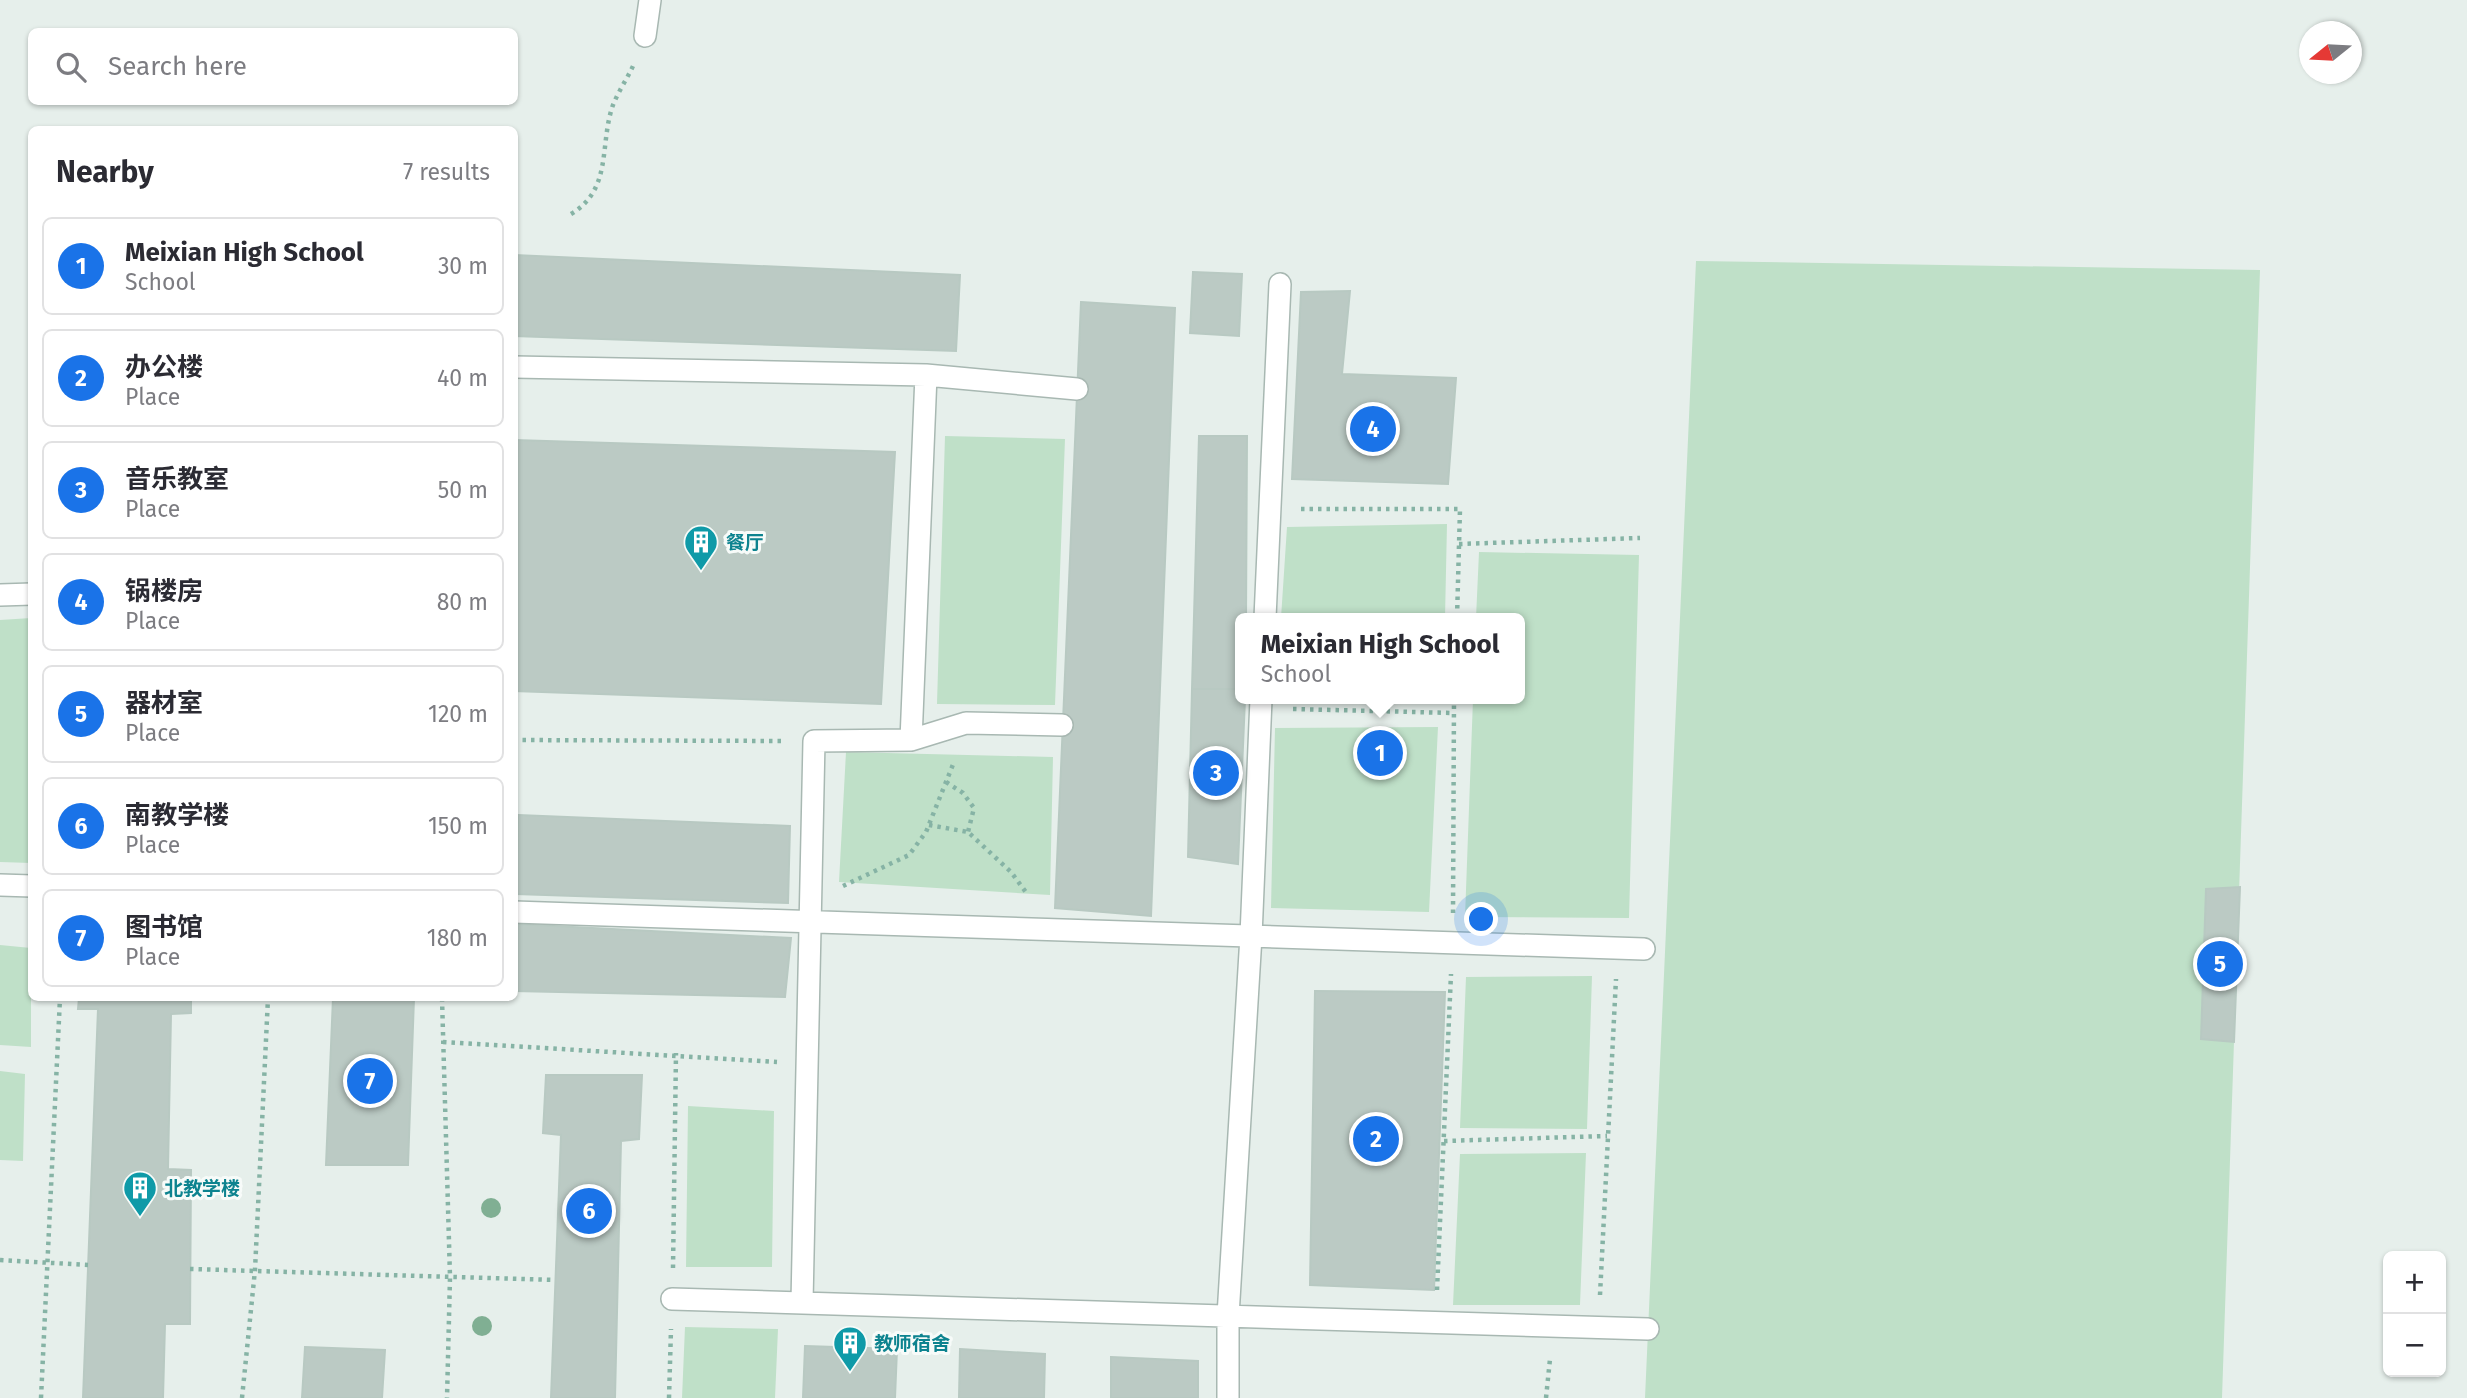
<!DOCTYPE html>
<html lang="en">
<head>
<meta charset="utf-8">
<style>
	:root { --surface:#fff; --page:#f2f2f3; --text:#2b2b33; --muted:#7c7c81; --line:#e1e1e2; --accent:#1a73e8 }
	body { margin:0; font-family:"Fira Sans","Noto Sans SC",sans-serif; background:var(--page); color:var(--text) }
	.controls { position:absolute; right:21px; bottom:21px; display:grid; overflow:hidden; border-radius:10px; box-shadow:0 2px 5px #0004 }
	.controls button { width:63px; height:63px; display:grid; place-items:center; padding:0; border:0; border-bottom:2px solid var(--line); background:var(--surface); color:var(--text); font:35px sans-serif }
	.compass { position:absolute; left:2299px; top:21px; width:63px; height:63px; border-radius:50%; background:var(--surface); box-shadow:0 2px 5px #0004; rotate:252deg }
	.you { position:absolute; left:1482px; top:920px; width:24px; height:24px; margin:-18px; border:5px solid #fff; border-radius:50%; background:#1a73e8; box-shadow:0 0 0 10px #1a73e833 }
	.badge { display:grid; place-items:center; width:46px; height:46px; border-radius:50%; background:var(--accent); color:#fff; font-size:23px; font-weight:700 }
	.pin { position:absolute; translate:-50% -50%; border:4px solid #fff; box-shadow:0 2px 7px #0006 }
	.popup { position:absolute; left:1235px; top:613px; width:290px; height:91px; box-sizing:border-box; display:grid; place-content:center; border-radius:10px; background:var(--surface); filter:drop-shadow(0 2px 5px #0005); font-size:23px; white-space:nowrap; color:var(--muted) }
	.popup b { font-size:26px; color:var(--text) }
	.popup::after { content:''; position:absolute; left:50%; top:100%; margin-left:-14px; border:14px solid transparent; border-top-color:var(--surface) }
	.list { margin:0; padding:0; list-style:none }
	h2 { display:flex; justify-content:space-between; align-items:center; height:91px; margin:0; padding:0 28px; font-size:30px }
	h2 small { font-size:23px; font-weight:400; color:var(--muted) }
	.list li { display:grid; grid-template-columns:46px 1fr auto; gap:21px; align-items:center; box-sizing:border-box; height:98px; margin:0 14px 14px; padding:0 14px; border:2px solid var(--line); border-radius:10px }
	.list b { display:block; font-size:26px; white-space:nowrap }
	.list p { margin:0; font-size:23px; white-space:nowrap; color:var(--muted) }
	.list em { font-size:23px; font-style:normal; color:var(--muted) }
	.icon { flex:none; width:38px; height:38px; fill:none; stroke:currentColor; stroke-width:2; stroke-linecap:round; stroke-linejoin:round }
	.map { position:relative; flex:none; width:2467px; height:1398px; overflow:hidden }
	.search { position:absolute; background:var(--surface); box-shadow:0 2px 5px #0004; left:28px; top:28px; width:490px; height:77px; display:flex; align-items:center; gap:18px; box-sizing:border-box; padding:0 24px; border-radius:10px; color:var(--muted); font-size:26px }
	.panel { position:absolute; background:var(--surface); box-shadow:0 2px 5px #0004; left:28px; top:126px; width:490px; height:875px; border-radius:10px }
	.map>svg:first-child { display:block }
	.green { fill:#bfe0c8 }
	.building { fill:#bbcac4; stroke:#b8c9c2; stroke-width:2 }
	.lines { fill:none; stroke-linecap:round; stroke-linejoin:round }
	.minor-casing { stroke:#a8b8b2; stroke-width:24 }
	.path { stroke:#86b3a5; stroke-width:4.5; stroke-dasharray:3.5 5; stroke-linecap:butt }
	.minor { stroke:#fff; stroke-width:21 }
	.tree { fill:#80af93 }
	.labels { text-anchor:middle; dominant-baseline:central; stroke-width:6; stroke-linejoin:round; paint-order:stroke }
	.culture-label { font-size:19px; font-weight:bold; fill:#0d838f; stroke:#f7fbf9; text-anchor:start }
</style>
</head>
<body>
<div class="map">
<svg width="2467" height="1398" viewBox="0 0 2467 1398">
	<rect width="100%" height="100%" fill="#e6efeb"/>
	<!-- green -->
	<path class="green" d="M1696,261L2260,270L2222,1398H1645Z
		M945,436L1065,439L1055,705L937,704Z
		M1447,524L1445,618H1281L1287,527Z
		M1479,552L1639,555L1629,918L1465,917L1473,699H1520V618H1476Z
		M31,618V863L0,862V620Z
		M1438,727L1429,912L1271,908L1275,728Z
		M846,752L1053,757L1050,895L839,882Z
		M0,945L31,948V1047L0,1045Z
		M1592,976L1587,1129L1460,1128L1466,977Z
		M0,1071L25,1074L23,1161L0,1160Z
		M688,1106L774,1111L772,1267H686Z
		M1586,1153L1580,1305H1453L1460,1154Z
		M685,1327L778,1329L775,1398H682Z"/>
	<!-- building -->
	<path class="building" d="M514,255L960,275L956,351L514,336Z
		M1193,272L1242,274L1239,336L1190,333Z
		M1350,291L1342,374L1456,378L1448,484L1292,479L1301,292Z
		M1081,302L1175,308L1151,916L1055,908Z
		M1199,436H1247L1246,618H1240V689H1192Z
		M514,440L895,452L881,704L514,691Z
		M1192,689H1240V699H1245L1238,864L1188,857Z
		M518,815L790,826L788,903L516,894Z
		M2240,887L2234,1042L2201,1039L2206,889Z
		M514,924L791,938L785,997L514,991Z
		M1315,991L1445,992L1434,1290L1310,1285Z
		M79,998H191V1013L171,1014L168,1169L191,1170L190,1324H165L163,1398H83L98,1009H78Z
		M333,998H414L408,1165H326Z
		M546,1075H642L639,1139L621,1141L615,1398H551L561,1135L543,1133Z
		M805,1346L897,1349L895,1398H803Z
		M305,1347L385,1350L382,1398H302Z
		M960,1349L1045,1354L1044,1398H959Z
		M1111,1357L1198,1361V1398H1111Z"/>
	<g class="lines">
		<!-- minor casing -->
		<g class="minor-casing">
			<path id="minor" d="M645,36L650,0
				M514,367L926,375L1077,389
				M0,595L32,594
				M1265,618L1280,284
				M911,740L966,723L1062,725
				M0,885L32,886
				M514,912L1644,949
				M672,1299L1648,1329
				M802,1302L814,741L911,740L926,375
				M1228,1398V1316L1251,936L1261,699"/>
		</g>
		<!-- path -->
		<path class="path" d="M571,214C613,189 599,144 613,105C618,92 627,79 633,66
			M1301,509H1460L1457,618
			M1459,544L1640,538
			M1293,709L1454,713
			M514,740L783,741
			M946,782L963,793L974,808L968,832
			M929,825L968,832L1011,872L1028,895
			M843,886L909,855L926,832L954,762
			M1453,913L1454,699
			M442,998L450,1277L447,1398
			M443,1042L777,1062
			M1444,1141L1607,1136
			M0,1260L88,1265
			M673,1268L676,1053
			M190,1269L555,1280
			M1437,1290L1451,974
			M1600,1295L1616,979
			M41,1398L60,998
			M242,1398L255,1270L268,998
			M669,1398L671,1329
			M1546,1398L1550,1359"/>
		<!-- minor -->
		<use href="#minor" class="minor"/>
	</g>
	<!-- trees -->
	<g class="tree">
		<circle cx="491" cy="1208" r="10"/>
		<circle cx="482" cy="1326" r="10"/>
	</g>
	<!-- icons -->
	<defs>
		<g id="building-pin" transform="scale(1.75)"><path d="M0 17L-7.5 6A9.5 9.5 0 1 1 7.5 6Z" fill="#0f9aa8" stroke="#f7fbf9"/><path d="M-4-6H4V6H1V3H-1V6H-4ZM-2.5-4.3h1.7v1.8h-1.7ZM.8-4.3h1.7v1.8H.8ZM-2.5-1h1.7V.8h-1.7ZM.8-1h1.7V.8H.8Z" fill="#fff"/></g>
	</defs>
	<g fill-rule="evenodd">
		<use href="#building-pin" x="701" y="542"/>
		<use href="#building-pin" x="140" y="1188"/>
		<use href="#building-pin" x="850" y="1343"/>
	</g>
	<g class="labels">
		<!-- culture labels -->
		<g class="culture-label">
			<text x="726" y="542">餐厅</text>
			<text x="164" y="1188">北教学楼</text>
			<text x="874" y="1343">教师宿舍</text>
		</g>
	</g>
</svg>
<div class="controls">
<button>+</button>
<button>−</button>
</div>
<svg class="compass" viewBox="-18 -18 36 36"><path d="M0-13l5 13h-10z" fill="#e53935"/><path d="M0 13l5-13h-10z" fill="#7c7c81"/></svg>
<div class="you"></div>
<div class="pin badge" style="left:1380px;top:753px">1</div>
<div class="popup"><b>Meixian High School</b>School</div>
<div class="pin badge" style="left:1376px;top:1139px">2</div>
<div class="pin badge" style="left:1216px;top:773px">3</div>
<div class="pin badge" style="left:1373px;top:429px">4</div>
<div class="pin badge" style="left:2220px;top:964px">5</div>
<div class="pin badge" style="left:589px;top:1211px">6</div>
<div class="pin badge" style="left:370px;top:1081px">7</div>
<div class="search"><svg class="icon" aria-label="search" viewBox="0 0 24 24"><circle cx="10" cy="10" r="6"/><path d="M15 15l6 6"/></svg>Search here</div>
<section class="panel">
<h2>Nearby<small>7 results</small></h2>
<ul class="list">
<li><span class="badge">1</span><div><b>Meixian High School</b><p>School</p></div><em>30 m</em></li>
<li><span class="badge">2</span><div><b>办公楼</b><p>Place</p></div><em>40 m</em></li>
<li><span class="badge">3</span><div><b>音乐教室</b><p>Place</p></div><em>50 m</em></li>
<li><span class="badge">4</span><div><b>锅楼房</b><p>Place</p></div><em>80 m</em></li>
<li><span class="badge">5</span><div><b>器材室</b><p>Place</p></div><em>120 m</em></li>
<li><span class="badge">6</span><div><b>南教学楼</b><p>Place</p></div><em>150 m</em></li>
<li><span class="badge">7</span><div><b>图书馆</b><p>Place</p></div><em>180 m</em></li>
</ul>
</section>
</div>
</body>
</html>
